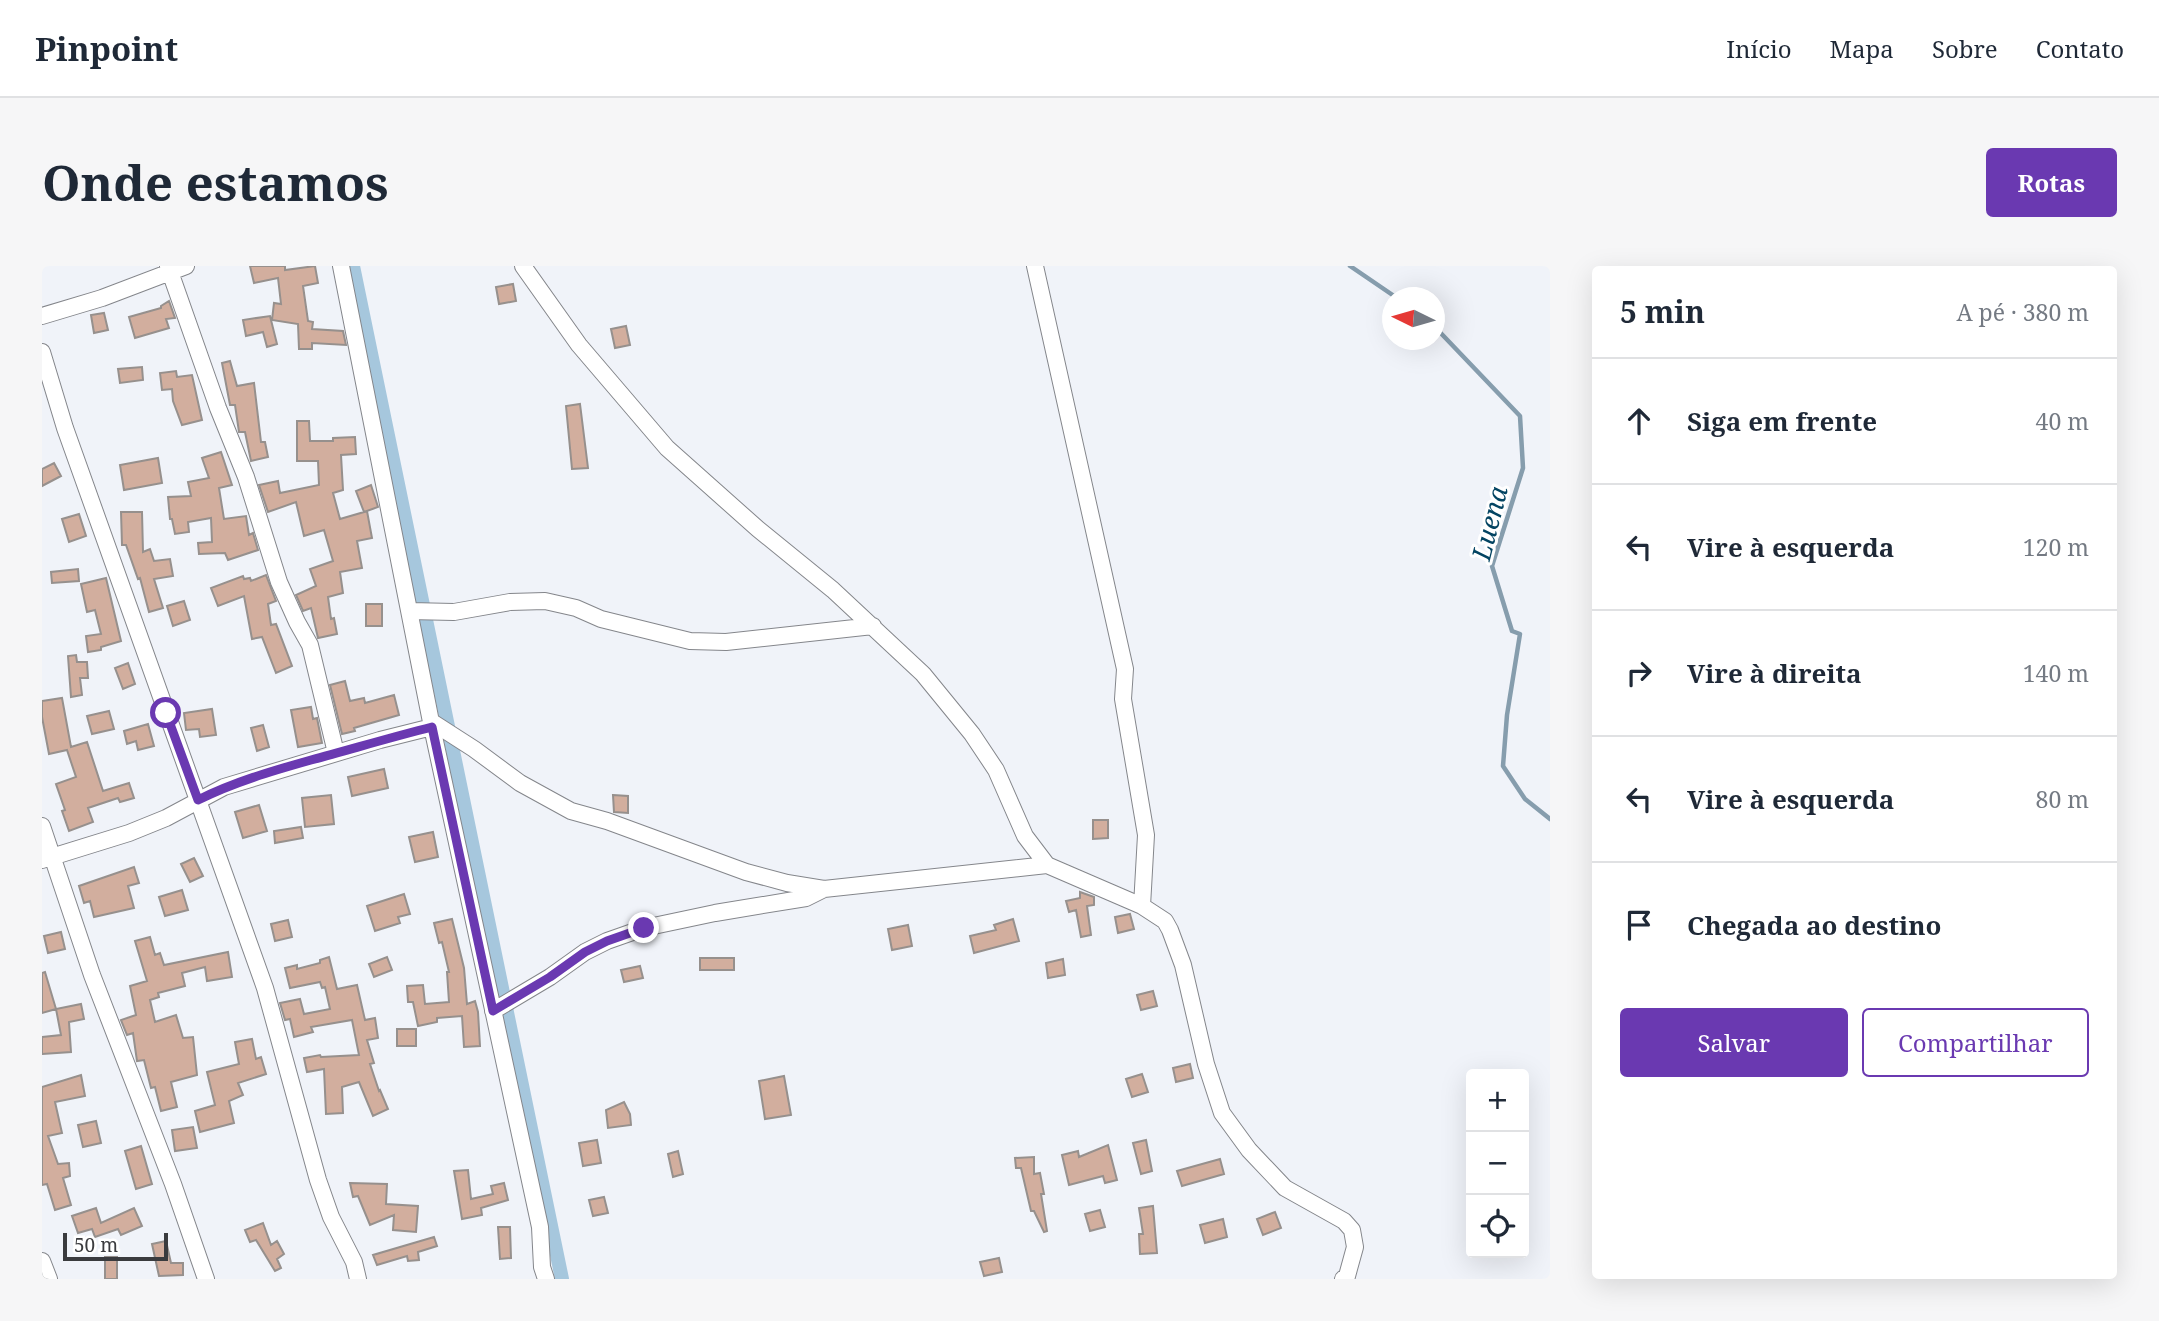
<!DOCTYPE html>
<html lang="pt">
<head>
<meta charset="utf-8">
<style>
	:root { --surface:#fff; --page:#f6f6f7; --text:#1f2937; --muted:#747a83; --line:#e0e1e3; --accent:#6a39b1 }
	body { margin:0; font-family:"Noto Serif",serif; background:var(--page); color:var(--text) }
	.controls { position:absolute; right:21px; bottom:21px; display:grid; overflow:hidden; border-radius:7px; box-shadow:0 7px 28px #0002 }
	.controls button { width:63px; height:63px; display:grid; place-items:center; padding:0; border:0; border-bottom:2px solid var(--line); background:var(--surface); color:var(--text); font:35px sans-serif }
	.compass { position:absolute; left:1340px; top:21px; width:63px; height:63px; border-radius:50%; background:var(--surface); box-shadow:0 7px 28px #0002; rotate:275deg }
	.scale { position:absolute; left:21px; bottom:18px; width:105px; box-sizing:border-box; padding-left:7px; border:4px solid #3a3b3e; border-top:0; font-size:19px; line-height:24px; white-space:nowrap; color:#3a3b3e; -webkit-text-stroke:5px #fff; paint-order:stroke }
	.stop { position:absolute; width:21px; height:21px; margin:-16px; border:5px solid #6a39b1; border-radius:50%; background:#fff }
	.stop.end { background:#6a39b1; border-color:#fff; box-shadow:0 2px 7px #0008 }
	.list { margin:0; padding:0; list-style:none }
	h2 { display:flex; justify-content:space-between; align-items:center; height:91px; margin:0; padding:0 28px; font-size:30px }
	h2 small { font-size:23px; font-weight:400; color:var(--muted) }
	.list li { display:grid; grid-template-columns:46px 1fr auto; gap:21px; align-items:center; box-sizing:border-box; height:126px; padding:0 28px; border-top:2px solid var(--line) }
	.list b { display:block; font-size:26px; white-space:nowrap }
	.list em { font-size:23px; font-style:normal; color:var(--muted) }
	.actions { display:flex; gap:14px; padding:21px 28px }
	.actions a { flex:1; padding:16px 0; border:2px solid var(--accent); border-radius:7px; text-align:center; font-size:24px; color:var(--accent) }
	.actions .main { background:var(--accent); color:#fff }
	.icon { flex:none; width:38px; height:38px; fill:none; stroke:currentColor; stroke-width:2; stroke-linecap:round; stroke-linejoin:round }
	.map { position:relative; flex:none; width:1508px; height:1013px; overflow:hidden; border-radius:7px }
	header { display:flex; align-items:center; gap:42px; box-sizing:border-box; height:98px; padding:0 35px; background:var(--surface); border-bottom:2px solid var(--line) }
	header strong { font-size:33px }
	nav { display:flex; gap:38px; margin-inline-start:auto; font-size:24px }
	.intro { display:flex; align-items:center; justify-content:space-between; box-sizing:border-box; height:168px; padding:0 42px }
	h1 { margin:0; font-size:49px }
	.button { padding:18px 32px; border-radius:7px; background:var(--accent); color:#fff; font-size:24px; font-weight:700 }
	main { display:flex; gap:42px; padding:0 42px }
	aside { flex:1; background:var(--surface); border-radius:7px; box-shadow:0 7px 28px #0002 }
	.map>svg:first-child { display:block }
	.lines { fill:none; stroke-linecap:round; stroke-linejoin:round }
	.stream { stroke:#869dad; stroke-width:4.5 }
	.canal { stroke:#a6c7dd; stroke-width:14 }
	.building { fill:#d2ae9e; stroke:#96908d; stroke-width:2 }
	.street-casing { stroke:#84868b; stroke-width:18 }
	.street { stroke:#fff; stroke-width:16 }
	.route { stroke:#6a39b1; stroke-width:9 }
	.labels { text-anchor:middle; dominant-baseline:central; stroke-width:6; stroke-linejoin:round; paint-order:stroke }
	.water-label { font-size:26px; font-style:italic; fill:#034462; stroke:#fff }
</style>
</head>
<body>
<header>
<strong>Pinpoint</strong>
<nav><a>Início</a><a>Mapa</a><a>Sobre</a><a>Contato</a></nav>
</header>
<div class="intro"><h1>Onde estamos</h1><a class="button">Rotas</a></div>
<main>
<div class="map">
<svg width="1508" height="1013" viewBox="0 0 1508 1013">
	<rect width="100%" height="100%" fill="#f0f3f9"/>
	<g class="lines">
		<!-- stream -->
		<path class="stream" d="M1308,0L1355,32
			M1392,60L1478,150L1481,202L1450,300L1470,365L1478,368L1465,449L1461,500L1483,533L1508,553"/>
		<!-- canal -->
		<path class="canal" d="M311,0L520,1013"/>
	</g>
	<!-- building -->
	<path class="building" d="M208,0H243V4L273,0L276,17L261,20L266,55L271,56L270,63L301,65L304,79L270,77V83H257L256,58L230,54L232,37L239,38L236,12L212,17Z
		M471,18L474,35L457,38L454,21Z
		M127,35L133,52L124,53L127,62L93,72L87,51L119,42V40Z
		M62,47L66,64L52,67L49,49Z
		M228,50L235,78L225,81L221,66L204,70L201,54Z
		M584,60L588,79L573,82L569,63Z
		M188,95L195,120L212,117L219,176H223L226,191L209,195L203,166H197L193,139H188L180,97Z
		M100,101L101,114L78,117L76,103Z
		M134,105L135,111L150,109L160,154L140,159L131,135L130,123L120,124L118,107Z
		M538,138L546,202L530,203L524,140Z
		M255,155H267L268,175H291V172L313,171L314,188L299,189L301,224L291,227L298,253L322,246L314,225L329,219L336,241L322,246L325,245L330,272L315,275L320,302L298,306L301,327L286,331L289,353L292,352L295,368L276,372L269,342L261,345L254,329L274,320L268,303L291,295L282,264L262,270L254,236L226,246L217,219L236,215L238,227L277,219L276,195H255Z
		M179,186L190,219L177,222L182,253L204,250L207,269L211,267L216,284L186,294L183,287L157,288L156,277L170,276L169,252L146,256L147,266L133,268L130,253H128L126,231L149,230L146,216L167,212L160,192Z
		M116,192L120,217L82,224L78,199Z
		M12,197L19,210L0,220V203Z
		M79,246H100L101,286L108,283L112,295L128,293L131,310L112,313L121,342L107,346L98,312L96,313L84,279H80Z
		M37,248L44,270L27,276L20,253Z
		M36,303L37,315L10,317L9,306Z
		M224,309L234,335L226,338L229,359L234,358L250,400L234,407L220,371L210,373L202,330L176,340L169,322L201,310L202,313L208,312L209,315Z
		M64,312L79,375L59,381V384L46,386L44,370L59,368L53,344L45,346L39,318Z
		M142,335L148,354L131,360L125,340Z
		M324,338H340V360H324Z
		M34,389L35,396H45L46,412H38L40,429L29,431L26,390Z
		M86,397L93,418L81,423L73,402Z
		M303,415L308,435L322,432L323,437L352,429L357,449L312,462L313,465L300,468L288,419Z
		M20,432L29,481L45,476L61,525L87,517L92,532L78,536L76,532L46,542L51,556L27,565L20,545L23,544L14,518L34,511L25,484L7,488L0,451V435Z
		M269,441L271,453L275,452L280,477L256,481L249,444Z
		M170,443L174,469L158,471L157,463L144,464L142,447Z
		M67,445L72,463L50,468L45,450Z
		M106,458L112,480L96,484L94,475L85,478L82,465Z
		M221,459L227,481L215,485L209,462Z
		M342,503L346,522L310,530L306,511Z
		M289,529L292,558L263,561L260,532Z
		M571,529L586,530V547L572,546Z
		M217,539L225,565L201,572L193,546Z
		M1051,554H1066V572L1051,573Z
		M259,561L261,572L233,577L232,565Z
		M391,566L396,591L373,596L367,571Z
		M152,592L161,610L148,616L139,598Z
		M92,601L97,617L86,620L92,642L52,651L48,635L42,637L37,620Z
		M140,624L146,644L123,650L117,631Z
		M1038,626L1052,631V639L1045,640L1049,669L1039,671L1034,644L1027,646L1024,635L1038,632Z
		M362,628L368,648L356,651L358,657L333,665L325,640Z
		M1088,648L1092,663L1076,667L1073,651Z
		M410,653L422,702L425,738L433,735L436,746L438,780L422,781L420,750L395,752V756L376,760L371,736H366L365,720L381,719L383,738L407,736L405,706H407L400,676L397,677L392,657Z
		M971,653L977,675L932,687L928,670L954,664L952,659Z
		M246,654L250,671L233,675L229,658Z
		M866,659L870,680L850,684L846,663Z
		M19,666L23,683L6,687L2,670Z
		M108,671L113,689L118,687L122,699L186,686L190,711L165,715L163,701L140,707L143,720L116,727L117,731L108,734L113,756L134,749L141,772L151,771L155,809L129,816L135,841L119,845L113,821L109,822L102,794L95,795L91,767L85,769L79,754L94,749L88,720L105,715L93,675Z
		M287,691L295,723L315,719L323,754L333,752L336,772L325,774L332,797L328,798L337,825L338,824L346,843L331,850L317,816L300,821L301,847L284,848L282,803L265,806L262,792L278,789L279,791L317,789L310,754L269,761L271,766L252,771L248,753L243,754L238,737L258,733L262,748L288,743L283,721L280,722L278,716L248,722L243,702L255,699V703L278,697V694Z
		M345,691L350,704L332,711L327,698Z
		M658,692H692V704H658Z
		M1021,693L1023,709L1006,712L1004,697Z
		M598,700L601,712L582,716L579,704Z
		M3,706L14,743L0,747V707Z
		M1111,725L1115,740L1099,744L1095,729Z
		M39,738L42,753L27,756L29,786L0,788V771L19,769L14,743Z
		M355,763H374V780H355Z
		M210,773L214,793L219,791L224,808L196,817L201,829L187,835L192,857L158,866L153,845L173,839L165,806L197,798L193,776Z
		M1148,798L1151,812L1134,816L1131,802Z
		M1100,808L1106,826L1090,831L1084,813Z
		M39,809L43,830L13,836L20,867L6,870L16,898L27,897L28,910L21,912L29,939L13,944L5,918L0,919V821Z
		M742,810L749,849L723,853L717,815Z
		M582,836L588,848L589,859L566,862L564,844Z
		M54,855L59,877L41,881L36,859Z
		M151,861L155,882L133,885L130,864Z
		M555,874L559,897L541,900L537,877Z
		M1104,874L1110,905L1099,908L1091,877Z
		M1066,879L1075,914L1063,917L1061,910L1027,919L1020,889L1036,885L1037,891Z
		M99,880L110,918L94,923L83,885Z
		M636,885L641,908L631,911L626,888Z
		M992,891V908L998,907L1002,928H999L1005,965L1002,966L992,945H989L979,902H974L973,892Z
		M1178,893L1182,908L1140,920L1135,905Z
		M426,904L429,933L451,928L449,920L462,917L466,934L439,942L440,949L420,953L412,905Z
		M308,917L345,918L344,938L376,940L374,966L351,964L352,949L328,959L316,930L311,931Z
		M562,931L566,947L551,950L547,934Z
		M1111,940L1115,987L1098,988L1097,968H1101L1097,942Z
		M54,942L59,957L92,942L100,960L79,969L76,963L53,971L50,963L36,967L30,950Z
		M1058,944L1063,961L1048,965L1043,948Z
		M1233,946L1239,962L1221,969L1215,953Z
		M1181,953L1185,971L1163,977L1158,959Z
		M221,957L229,979L235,975L242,988L235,993L239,1002L233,1005L214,974L208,976L203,964Z
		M456,961H468L469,992L458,993Z
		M392,971L395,980L376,986L377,994L366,995L365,990L335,999L331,989Z
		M124,975L129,997H141V1009L117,1010L110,978Z
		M63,991H75V1013H63Z
		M957,992L960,1006L942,1010L938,996Z"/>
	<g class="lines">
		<!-- street casing -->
		<g class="street-casing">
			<path id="street" d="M126,0L176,142L204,211L237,316L255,356L268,379L294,487
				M299,0L390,461L498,961L500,1001L504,1013
				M481,0L537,79L625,182L716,263L791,324L881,408L930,468L954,504L983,570L1005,599
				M993,0L1083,403L1081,433L1104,569L1100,640
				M0,50L60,32L144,0
				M0,86L23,162L223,722L276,914L289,951L312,996L316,1013
				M368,345L412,346L468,336L503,335L534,342L559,353L648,375L684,376L831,360
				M390,456L432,483L478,517L529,545L565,555L704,606L745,617L782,623L1005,599L1100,640L1123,655L1128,664L1141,699L1164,798L1180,847L1207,884L1243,922L1302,955L1310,964L1313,981L1305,1010L1301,1013
				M0,560L50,709L131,918L164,1013
				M0,594L87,567L124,552L182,521L338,474L390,461
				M451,745L508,711L543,686L565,675L602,662L673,647L764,632L782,623
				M0,995L7,1013"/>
		</g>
		<!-- street -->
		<use href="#street" class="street"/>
	</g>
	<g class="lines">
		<!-- route -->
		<path class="route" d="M124,447L156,534C192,516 230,505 269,494C310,483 350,471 390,461L451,745L508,711L543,686L565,675L602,662"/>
	</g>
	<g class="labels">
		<!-- water labels -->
		<g class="water-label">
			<text transform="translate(1447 257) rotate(-76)">Luena</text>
		</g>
	</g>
</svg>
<div class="controls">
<button>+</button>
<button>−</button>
<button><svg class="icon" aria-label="locate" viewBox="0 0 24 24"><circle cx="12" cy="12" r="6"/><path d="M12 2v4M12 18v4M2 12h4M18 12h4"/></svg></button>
</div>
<svg class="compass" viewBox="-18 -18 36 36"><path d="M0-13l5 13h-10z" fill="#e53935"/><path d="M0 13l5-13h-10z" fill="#747a83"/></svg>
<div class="scale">50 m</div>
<div class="stop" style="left:124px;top:447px"></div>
<div class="stop end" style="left:602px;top:662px"></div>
</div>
<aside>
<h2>5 min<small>A pé · 380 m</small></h2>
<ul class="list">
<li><svg class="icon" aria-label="ahead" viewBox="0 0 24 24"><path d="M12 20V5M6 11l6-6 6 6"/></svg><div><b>Siga em frente</b></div><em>40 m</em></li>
<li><svg class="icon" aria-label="left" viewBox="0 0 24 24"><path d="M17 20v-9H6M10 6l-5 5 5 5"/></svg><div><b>Vire à esquerda</b></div><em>120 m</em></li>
<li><svg class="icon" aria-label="right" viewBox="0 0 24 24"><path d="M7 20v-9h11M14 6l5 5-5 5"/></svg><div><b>Vire à direita</b></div><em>140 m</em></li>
<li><svg class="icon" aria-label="left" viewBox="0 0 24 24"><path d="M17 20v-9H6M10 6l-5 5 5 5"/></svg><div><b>Vire à esquerda</b></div><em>80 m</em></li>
<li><svg class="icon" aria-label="arrive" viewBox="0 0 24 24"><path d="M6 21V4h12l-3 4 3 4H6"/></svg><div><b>Chegada ao destino</b></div></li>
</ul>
<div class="actions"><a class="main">Salvar</a><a>Compartilhar</a></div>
</aside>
</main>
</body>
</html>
